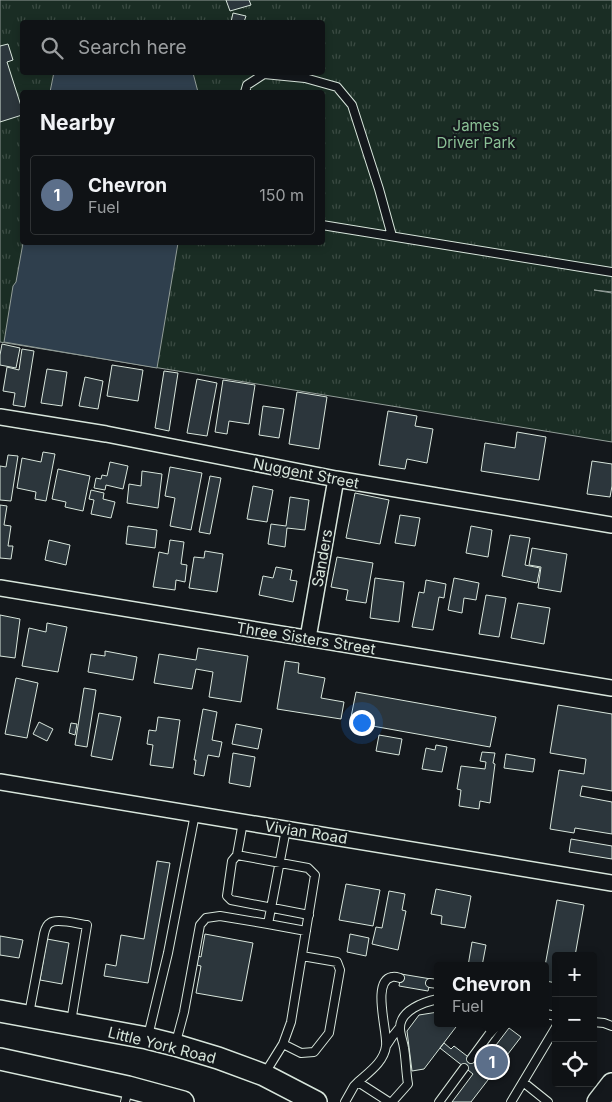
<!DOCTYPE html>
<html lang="en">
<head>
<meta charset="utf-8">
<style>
	:root { --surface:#0f1215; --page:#1d2022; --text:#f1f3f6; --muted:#9b9ea0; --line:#2f3234; --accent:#b45309 }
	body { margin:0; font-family:Inter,sans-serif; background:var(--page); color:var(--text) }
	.controls { position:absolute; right:15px; bottom:15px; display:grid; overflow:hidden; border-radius:5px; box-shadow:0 2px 8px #0003 }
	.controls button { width:45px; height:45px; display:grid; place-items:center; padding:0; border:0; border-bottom:1px solid var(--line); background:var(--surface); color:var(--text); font:25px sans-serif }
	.you { position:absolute; left:361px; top:722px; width:18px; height:18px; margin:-12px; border:4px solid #fff; border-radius:50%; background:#1a73e8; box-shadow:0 0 0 8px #1a73e833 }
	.badge { display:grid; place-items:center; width:32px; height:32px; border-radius:50%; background:var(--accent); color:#fff; font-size:16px; font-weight:700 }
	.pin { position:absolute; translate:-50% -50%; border:2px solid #fff; box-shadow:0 1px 5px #0006 }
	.popup { position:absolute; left:434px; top:962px; width:115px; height:65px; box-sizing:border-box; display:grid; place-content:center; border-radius:5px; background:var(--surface); filter:drop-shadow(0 1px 4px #0005); font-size:16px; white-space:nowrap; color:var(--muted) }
	.popup b { font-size:19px; color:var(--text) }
	.popup::after { content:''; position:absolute; left:50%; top:100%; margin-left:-10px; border:10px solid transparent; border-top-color:var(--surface) }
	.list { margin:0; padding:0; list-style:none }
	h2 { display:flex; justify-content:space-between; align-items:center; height:65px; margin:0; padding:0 20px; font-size:21px }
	h2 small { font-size:16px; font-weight:400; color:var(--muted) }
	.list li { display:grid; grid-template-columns:32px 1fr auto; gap:15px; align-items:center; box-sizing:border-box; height:80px; margin:0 10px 10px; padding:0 10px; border:1px solid var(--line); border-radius:5px }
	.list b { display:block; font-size:19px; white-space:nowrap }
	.list p { margin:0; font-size:16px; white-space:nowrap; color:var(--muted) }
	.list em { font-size:16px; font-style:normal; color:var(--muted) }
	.icon { flex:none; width:28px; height:28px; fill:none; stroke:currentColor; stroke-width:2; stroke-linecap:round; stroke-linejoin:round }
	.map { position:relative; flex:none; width:612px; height:1102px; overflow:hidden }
	.search { position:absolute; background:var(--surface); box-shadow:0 2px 8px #0003; left:20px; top:20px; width:305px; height:55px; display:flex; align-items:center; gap:12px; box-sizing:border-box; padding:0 18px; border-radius:5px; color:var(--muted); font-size:19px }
	.panel { position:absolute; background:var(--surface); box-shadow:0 2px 8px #0003; left:20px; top:90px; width:305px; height:155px; border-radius:5px }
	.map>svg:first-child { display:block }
	.grass { fill:url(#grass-tufts); stroke:#939e99; fill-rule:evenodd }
	.water { fill:#2f3f4d; stroke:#939e99 }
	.building { fill:#2c363c; stroke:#d8e6dc }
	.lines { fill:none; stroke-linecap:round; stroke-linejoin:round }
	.lane-casing { stroke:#d8e6dc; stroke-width:10 }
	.street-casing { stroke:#d8e6dc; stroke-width:18 }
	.secondary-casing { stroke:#d8e6dc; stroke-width:24 }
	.lane { stroke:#14181c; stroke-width:8 }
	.street { stroke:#14181c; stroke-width:15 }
	.secondary { stroke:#14181c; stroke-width:21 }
	.labels { text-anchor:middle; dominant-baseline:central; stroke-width:4; stroke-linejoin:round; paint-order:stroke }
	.park-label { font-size:15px; fill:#8ac095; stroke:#14181c }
	.street-label { font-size:15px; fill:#d8e6dc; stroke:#14181c }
</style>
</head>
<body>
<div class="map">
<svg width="612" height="1102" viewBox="0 0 612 1102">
	<defs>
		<pattern id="grass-tufts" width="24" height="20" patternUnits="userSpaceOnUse" patternTransform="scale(1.25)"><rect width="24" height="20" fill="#1a2d24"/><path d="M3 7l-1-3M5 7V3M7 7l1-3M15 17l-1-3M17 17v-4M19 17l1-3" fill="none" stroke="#3b4b43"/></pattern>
	</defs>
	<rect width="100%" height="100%" fill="#14181c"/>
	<!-- grass -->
	<path class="grass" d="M0,0H612V292L594,290L612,293V442L0,342ZM22,22H322V72H22ZM22,92H322V242H22Z"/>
	<!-- water -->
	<path class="water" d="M54,72L193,73L198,92H50Z
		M23,243H178L157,368L4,342L13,286L16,282Z"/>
	<!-- building -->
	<path class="building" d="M226,0H249L251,5L230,11Z
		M233,13L246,16L244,22H231Z
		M8,44L13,60L7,62L22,109V115L0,122V46Z
		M2,344L20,348L16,368L0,365V355Z
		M22,349L34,351L25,407L13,405L15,393L3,391L7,367L19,370Z
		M112,365L143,370L138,401L107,396Z
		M47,369L67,372L62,406L41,403Z
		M164,371L178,373L169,431L155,428Z
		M85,377L103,381L98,409L79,406Z
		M197,379L217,383L207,436L187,433Z
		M223,380L255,385L249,424L229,421L227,434L215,432Z
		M297,392L327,397L319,449L289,444Z
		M263,406L284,409L279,438L259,435Z
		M388,411L417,416L415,426L433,429L427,463L407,459L405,469L379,465Z
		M517,432L546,437L539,480L481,471L485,443L515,448Z
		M43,452L55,454L46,501L35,499L36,492L17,488L22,458L41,462Z
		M8,455L18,456L11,501L0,500V466L6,467Z
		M592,461L612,464V486L610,497L587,494Z
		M110,462L128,466L123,489L106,485L105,490L94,488L96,478L101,479L102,475L107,476Z
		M170,467L202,473L191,530L170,526L175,498L165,496Z
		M58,469L90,476L83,511L65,507L66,502L52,499Z
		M142,471L162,474L158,508L127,503L129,484L141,486Z
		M210,476L221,478L210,534L199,532Z
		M253,486L273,490L267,522L247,519Z
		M91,490L104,493L103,499L115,502L111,518L91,514L94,500L89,499Z
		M355,493L389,500L380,544L346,538Z
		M290,497L309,500L305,530L287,528L285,547L268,544L271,524L286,526Z
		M0,505L7,506L4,525L11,526L8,546H13L11,559L0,558Z
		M400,515L420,518L415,546L395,543Z
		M128,526L157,530L155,548L126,544Z
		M471,526L492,530L488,557L466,553Z
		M510,535L530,538L525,565L540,568L537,583L502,576Z
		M49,540L70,545L66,565L45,560Z
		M170,540L184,542L181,564L187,565L185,582L176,580L175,590L153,587L159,552L168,554Z
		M532,548L567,554L561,592L538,588L541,567L529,565Z
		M205,551L223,554L217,592L189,588L194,557L204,558Z
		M337,557L373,563L366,603L346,600L348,590L331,587Z
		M276,567L292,570L290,580L297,581L293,602L259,595L263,576L273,578Z
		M375,578L404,582L399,622L370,618Z
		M454,578L479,583L476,600L464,598L462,613L448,610Z
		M426,580L446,584L444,598L439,597L433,630L412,627L419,592L424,593Z
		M486,595L506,598L499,637L479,634Z
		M518,603L550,608L544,644L511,638Z
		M0,615L20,619L15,658L0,656Z
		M47,623L67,627L58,672L22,666L29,628L46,632Z
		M198,648L248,656L241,702L209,697L213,672L196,669L192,689L154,683L159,654L196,660Z
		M105,651L137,657L133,680L88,672L91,654L105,656Z
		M285,661L299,663L298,673L325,678L321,698L344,702L341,719L277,709Z
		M16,678L38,683L27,738L5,734Z
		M84,688L96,690L87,747L75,745Z
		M356,692L496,717L490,747L350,722Z
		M558,705L612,714V791L582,786L580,796L612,802V834L575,828L574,833L550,829L559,770L584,774L586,759L550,753Z
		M203,709L217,712L212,740L222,742L219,757L208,755L204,776L194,774L196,760H194Z
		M99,713L121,717L112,760L91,756Z
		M158,717L180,720L173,768L150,765L153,745L147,744L149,730L156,731Z
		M39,722L53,729L47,741L33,734Z
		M71,723L77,724L75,735L69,733Z
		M236,724L262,729L258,749L232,744Z
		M379,735L402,739L399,755L376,751Z
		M436,745L447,747L442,772L422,769L426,748L435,750Z
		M482,752L495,753L493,763L495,764L490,803L480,801L479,809L459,806L461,790L457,789L461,766L485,769L486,762L480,761Z
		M233,753L255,757L250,787L229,783Z
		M506,754L535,759L533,772L504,768Z
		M571,839L612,846V859L569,852Z
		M157,861L170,863L148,983L104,976L106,964L116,966L121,935L144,939Z
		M346,884L380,890L373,926L339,920Z
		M436,889L471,896L465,928L441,924L442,916L431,914Z
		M389,891L405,894L402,910L406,911L398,950L372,944L376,927L382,928Z
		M557,900L584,905L575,956H556V983L546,981L545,966Z
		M205,934L253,943L242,1001L196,993L201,966L197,965L198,956L201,957Z
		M350,934L369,938L366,956L347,952Z
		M0,936L23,940L19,958L0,955Z
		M47,939L69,943L62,984L40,980Z
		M472,942L486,945L482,966H468Z
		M401,974L431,979L428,991L399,986Z
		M438,1012V1023H459L424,1069L412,1071L407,1031L419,1015Z
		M509,1028L521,1037L471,1102H452L473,1074L440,1048L444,1043L451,1049L454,1046L480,1066Z"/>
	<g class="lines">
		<!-- lane casing -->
		<g class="lane-casing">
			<path id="lane" d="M245,92L247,85L264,74L305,78L337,87L352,105L379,189L392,236
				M322,225L612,272
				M286,829L268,924L306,931
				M237,855L243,822
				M430,983L438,984
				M29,1014L44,934C45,930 46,925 50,923C57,918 78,924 87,925L71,1022
				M546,1014L556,1016
				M593,1022L604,1023L612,1026
				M148,1036L168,953L195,814
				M176,1042L184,1012L200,925L206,918L220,916L268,924
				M283,1044L301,1053L314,1052L329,1033L340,970L337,962L302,956
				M386,1046L392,1037L400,1027
				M471,1059L493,1029L495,1023
				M265,1073L283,1044L291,1022L315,875L308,868L237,855L232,861L227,896L231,900L309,915
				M358,1082C369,1072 384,1062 386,1046C388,1032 371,981 392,977C395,976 397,977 400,978
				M523,1082L548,1102
				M125,1102L128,1089
				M345,1102L354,1086L358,1082L389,1102
				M392,1102L408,1084C406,1072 406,1060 404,1048C403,1041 400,1035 400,1028C400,1010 424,1002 438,999
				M439,1102L464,1068
				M511,1102L556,1027"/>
		</g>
		<!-- street casing -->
		<g class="street-casing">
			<path id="street" d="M0,417L106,434L336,479L612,525
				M0,588L612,688
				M308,638L336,479
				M0,782L612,883"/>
		</g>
		<!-- secondary casing -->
		<g class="secondary-casing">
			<path id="secondary" d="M0,1011L147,1038L175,1045L218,1058L264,1075L316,1102
				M0,1059L128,1087L183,1102
				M598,1102L612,1084"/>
		</g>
		<!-- lane -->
		<use href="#lane" class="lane"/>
		<!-- street -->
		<use href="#street" class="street"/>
		<!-- secondary -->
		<use href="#secondary" class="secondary"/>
	</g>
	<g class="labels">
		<!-- park labels -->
		<g class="park-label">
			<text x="476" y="125">James<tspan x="476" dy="17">Driver Park</tspan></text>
		</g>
		<!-- street labels -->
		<g class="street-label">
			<text transform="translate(306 473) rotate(11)">Nuggent Street</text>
			<text transform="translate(322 558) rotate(-80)">Sanders</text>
			<text transform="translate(306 638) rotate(9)">Three Sisters Street</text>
			<text transform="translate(306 832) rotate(9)">Vivian Road</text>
			<text transform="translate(162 1045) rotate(14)">Little York Road</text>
		</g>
	</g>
</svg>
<div class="controls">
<button>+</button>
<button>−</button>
<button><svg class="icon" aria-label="locate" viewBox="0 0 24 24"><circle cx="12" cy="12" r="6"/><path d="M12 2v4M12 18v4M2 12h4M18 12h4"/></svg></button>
</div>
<div class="you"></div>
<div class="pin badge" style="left:492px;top:1062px;background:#5c6f8a">1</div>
<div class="popup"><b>Chevron</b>Fuel</div>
<div class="search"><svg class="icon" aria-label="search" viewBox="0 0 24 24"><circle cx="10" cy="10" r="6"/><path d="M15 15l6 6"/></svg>Search here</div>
<section class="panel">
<h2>Nearby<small></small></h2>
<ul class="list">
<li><span class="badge" style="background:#5c6f8a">1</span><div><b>Chevron</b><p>Fuel</p></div><em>150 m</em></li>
</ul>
</section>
</div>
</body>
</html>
